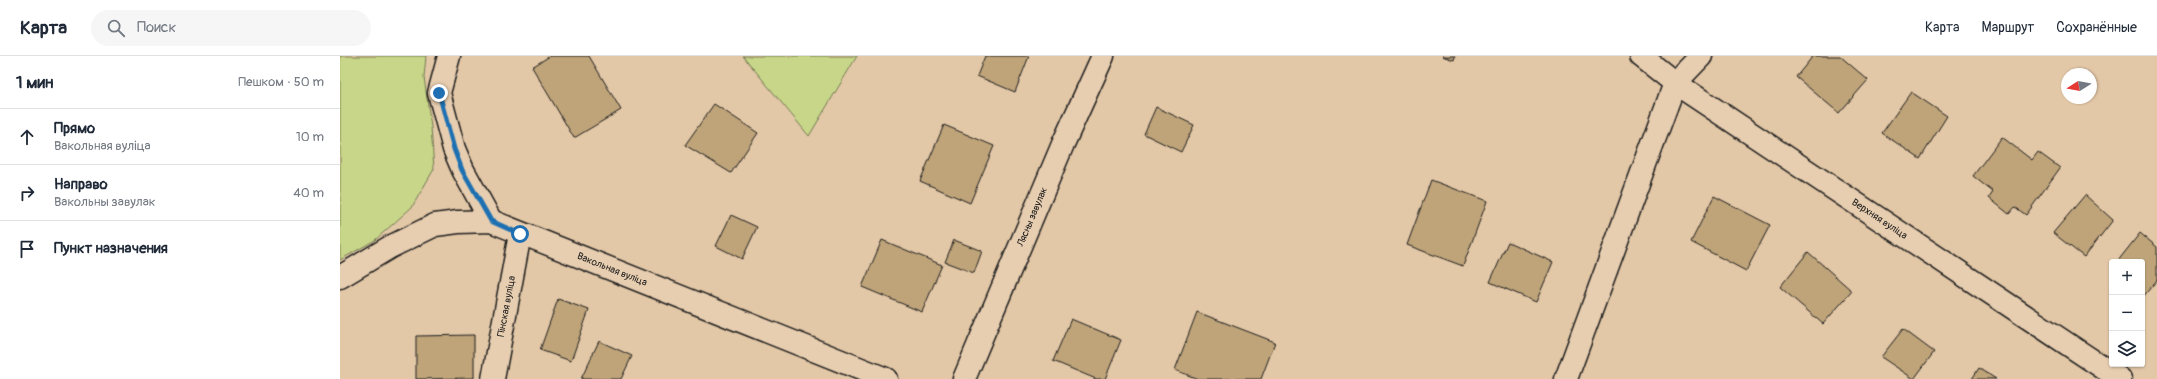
<!DOCTYPE html>
<html lang="ru">
<head>
<meta charset="utf-8">
<style>
	:root { --surface:#fff; --page:#f6f6f7; --text:#1f2937; --muted:#747a83; --line:#e0e1e3 }
	body { margin:0; font-family:Pangolin,sans-serif; background:var(--page); color:var(--text) }
	.controls { position:absolute; right:12px; bottom:12px; display:grid; overflow:hidden; border-radius:4px; box-shadow:0 1px 3px #0004 }
	.controls button { width:36px; height:36px; display:grid; place-items:center; padding:0; border:0; border-bottom:1px solid var(--line); background:var(--surface); color:var(--text); font:20px sans-serif }
	.compass { position:absolute; left:1721px; top:12px; width:36px; height:36px; border-radius:50%; background:var(--surface); box-shadow:0 1px 3px #0004; rotate:259deg }
	.stop { position:absolute; width:12px; height:12px; margin:-9px; border:3px solid #1f6fb2; border-radius:50%; background:#fff }
	.stop.end { background:#1f6fb2; border-color:#fff; box-shadow:0 1px 4px #0008 }
	.list { margin:0; padding:0; list-style:none }
	h2 { display:flex; justify-content:space-between; align-items:center; height:52px; margin:0; padding:0 16px; font-size:17px }
	h2 small { font-size:13px; font-weight:400; color:var(--muted) }
	.list li { display:grid; grid-template-columns:26px 1fr auto; gap:12px; align-items:center; box-sizing:border-box; height:56px; padding:0 16px; border-top:1px solid var(--line) }
	.list b { display:block; font-size:15px; white-space:nowrap }
	.list p { margin:0; font-size:13px; white-space:nowrap; color:var(--muted) }
	.list em { font-size:13px; font-style:normal; color:var(--muted) }
	.icon { flex:none; width:22px; height:22px; fill:none; stroke:currentColor; stroke-width:2; stroke-linecap:round; stroke-linejoin:round }
	.map { position:relative; flex:none; width:1817px; height:323px; overflow:hidden }
	header { display:flex; align-items:center; gap:24px; box-sizing:border-box; height:56px; padding:0 20px; background:var(--surface); border-bottom:1px solid var(--line) }
	header strong { font-size:19px }
	nav { display:flex; gap:22px; margin-inline-start:auto; font-size:14px }
	.search { width:280px; height:36px; background:var(--page); display:flex; align-items:center; gap:10px; box-sizing:border-box; padding:0 14px; border-radius:22px; color:var(--muted); font-size:15px }
	main { display:flex }
	aside { flex:1; background:var(--surface) }
	.map>svg:first-child { display:block }
	.green { fill:#c8d689; stroke:#727952 }
	.building { fill:#bfa47a; stroke:#1c1c1c }
	.lines { fill:none; stroke-linecap:round; stroke-linejoin:round }
	.minor-casing { stroke:#1c1c1c; stroke-width:25 }
	.minor { stroke:#e8ceb0; stroke-width:22 }
	.route { stroke:#1f6fb2; stroke-width:5 }
	.labels { text-anchor:middle; dominant-baseline:central; stroke-width:4; stroke-linejoin:round; paint-order:stroke }
	.street-label { font-size:10px; fill:#1c1c1c; stroke:#e8ceb0 }
</style>
</head>
<body>
<header>
<strong>Карта</strong>
<div class="search"><svg class="icon" aria-label="search" viewBox="0 0 24 24"><circle cx="10" cy="10" r="6"/><path d="M15 15l6 6"/></svg>Поиск</div>
<nav><a>Карта</a><a>Маршрут</a><a>Сохранённые</a></nav>
</header>
<main>
<aside>
<h2>1 мин<small>Пешком · 50 m</small></h2>
<ul class="list">
<li><svg class="icon" aria-label="ahead" viewBox="0 0 24 24"><path d="M12 20V5M6 11l6-6 6 6"/></svg><div><b>Прямо</b><p>Вакольная вуліца</p></div><em>10 m</em></li>
<li><svg class="icon" aria-label="right" viewBox="0 0 24 24"><path d="M7 20v-9h11M14 6l5 5-5 5"/></svg><div><b>Направо</b><p>Вакольны завулак</p></div><em>40 m</em></li>
<li><svg class="icon" aria-label="arrive" viewBox="0 0 24 24"><path d="M6 21V4h12l-3 4 3 4H6"/></svg><div><b>Пункт назначения</b></div></li>
</ul>
</aside>
<div class="map">
<svg width="1817" height="323" viewBox="0 0 1817 323">
	<rect width="100%" height="100%" fill="#e3c8a7"/>
	<filter id="ink" filterUnits="userSpaceOnUse"><feTurbulence type="fractalNoise" baseFrequency=".025" numOctaves="2"/><feDisplacementMap in="SourceGraphic" scale="8" xChannelSelector="R" yChannelSelector="G"/><feConvolveMatrix kernelMatrix="1 2 1 2 8 2 1 2 1" color-interpolation-filters="sRGB"/></filter>
	<g filter="url(#ink)">
		<!-- green -->
		<path class="green" d="M0,0H86L84,21L91,71L94,113L72,151L35,184L0,204Z
			M403,0H517L469,80Z"/>
		<!-- building -->
		<path class="building" d="M210,0H249L281,54L234,82L192,11Z
			M645,0H689L675,36L637,20Z
			M1102,0H1115L1114,4Z
			M1473,0H1500L1528,24L1499,57L1456,21Z
			M1571,36L1607,60L1580,103L1542,77Z
			M374,48L418,77L391,117L345,89Z
			M816,51L854,69L841,96L804,78Z
			M604,69L654,90L630,147L580,125Z
			M1662,81L1692,104L1698,96L1720,112L1686,159L1675,151L1669,158L1649,142L1653,136L1633,120Z
			M1091,124L1147,145L1123,210L1067,189Z
			M1745,139L1773,164L1744,201L1713,177Z
			M1374,140L1430,169L1406,215L1351,186Z
			M391,159L417,171L402,203L376,190Z
			M1800,177L1817,191V224L1802,242V206H1777Z
			M542,184L602,209L582,256L522,231Z
			M614,184L642,195L634,217L605,206Z
			M1168,186L1213,206L1196,246L1150,226Z
			M1468,196L1512,235L1483,268L1440,231Z
			M218,243L249,254L231,305L200,294Z
			M857,256L935,286L921,323H858L835,314Z
			M731,263L781,284L765,323H756L713,305Z
			M1563,273L1594,296L1574,323L1541,301Z
			M134,279V322L76,323V280Z
			M259,285L292,300L281,323H241Z
			M1639,312L1656,323H1632Z"/>
		<g class="lines">
			<!-- minor casing -->
			<g class="minor-casing">
				<g id="minor">
					<path d="M109,0L99,37L114,93L123,114L151,165"/>
					<path id="s1" d="M1301,0L1335,27L1780,323"/>
					<path id="s2" d="M0,221L50,191L95,169L118,166L151,165L546,323"/>
					<path id="s3" d="M153,323L180,178"/>
					<path id="s4" d="M624,323L723,88L763,0"/>
					<path d="M1226,323L1335,27L1361,0"/>
				</g>
			</g>
			<!-- minor -->
			<use href="#minor" class="minor"/>
		</g>
	</g>
	<g class="lines" filter="url(#ink)">
		<!-- route -->
		<path class="route" d="M99,37L114,93L122,114L151,165L180,178"/>
	</g>
	<g class="labels">
		<!-- street labels -->
		<g class="street-label">
			<text stroke="none"><textPath href="#s4" startOffset="176">Лясны завулак</textPath></text>
			<text stroke="none"><textPath href="#s1" startOffset="289">Верхняя вуліца</textPath></text>
			<text stroke="none"><textPath href="#s2" startOffset="295">Вакольная вуліца</textPath></text>
			<text stroke="none"><textPath href="#s3" startOffset="74">Пінская вуліца</textPath></text>
		</g>
	</g>
</svg>
<div class="controls">
<button>+</button>
<button>−</button>
<button><svg class="icon" aria-label="layers" viewBox="0 0 24 24"><path d="M12 4l9 5-9 5-9-5zM3 14l9 5 9-5"/></svg></button>
</div>
<svg class="compass" viewBox="-18 -18 36 36"><path d="M0-13l5 13h-10z" fill="#e53935"/><path d="M0 13l5-13h-10z" fill="#747a83"/></svg>
<div class="stop" style="left:180px;top:178px"></div>
<div class="stop end" style="left:99px;top:37px"></div>
</div>
</main>
</body>
</html>
